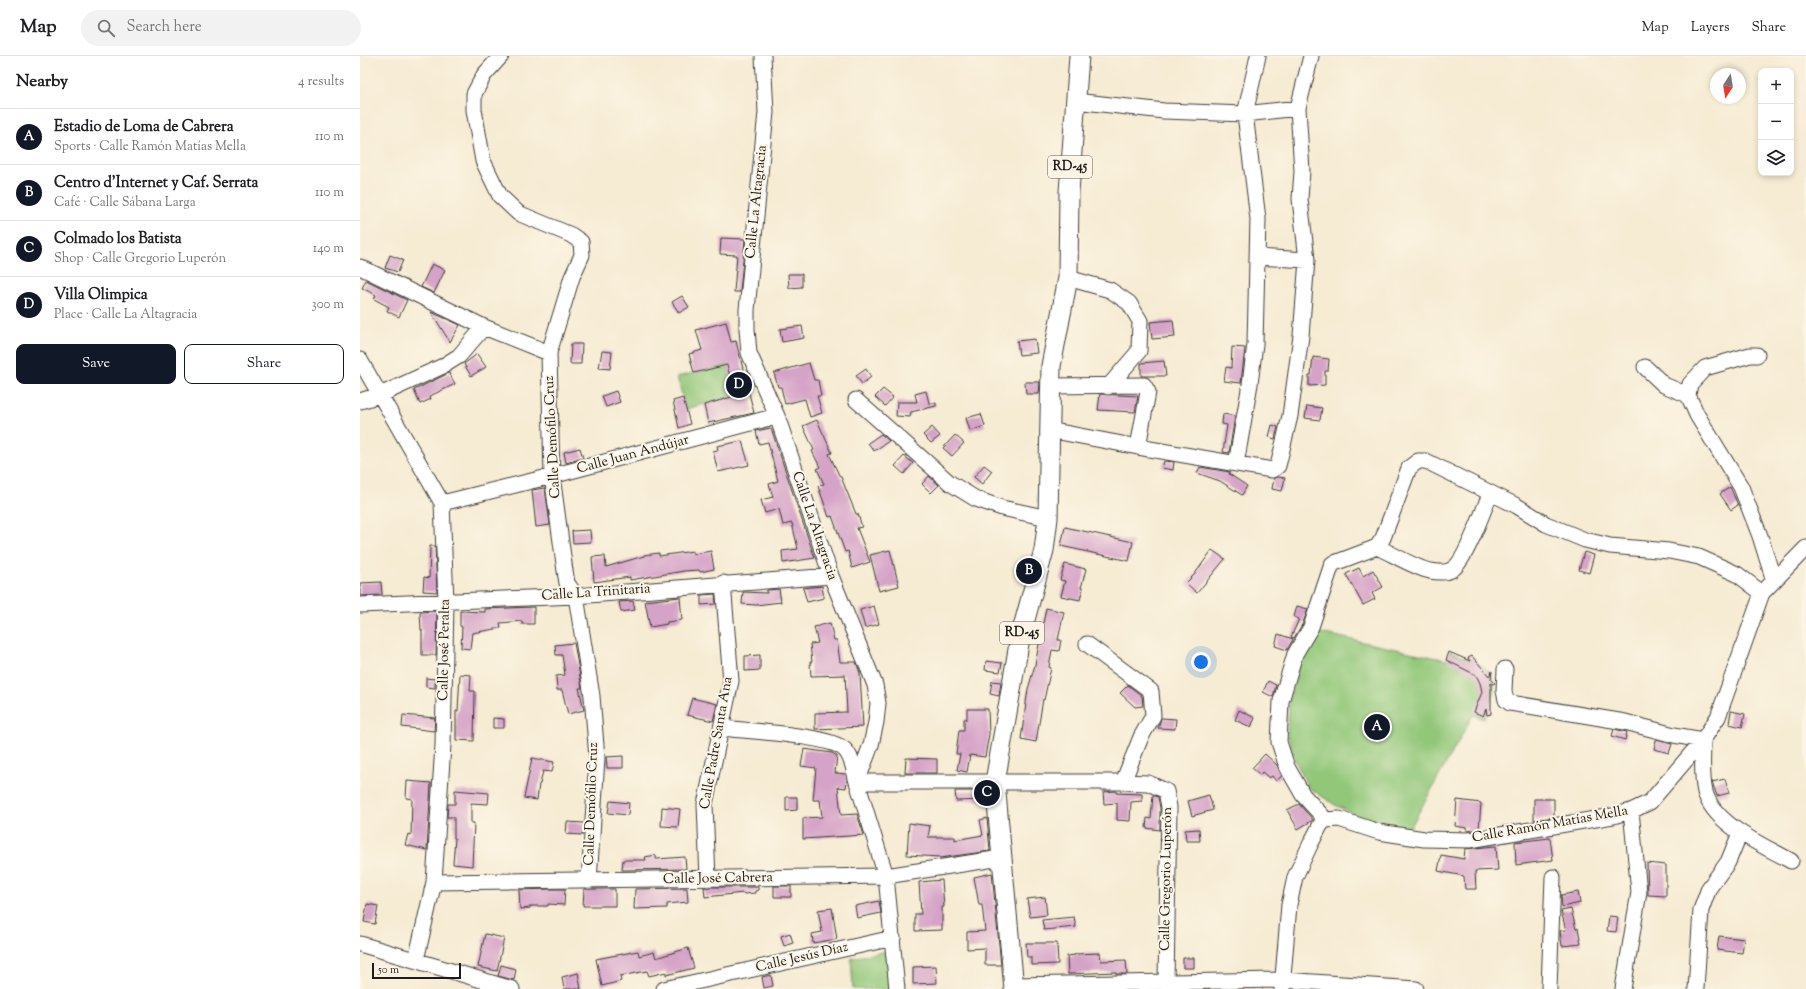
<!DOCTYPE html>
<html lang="en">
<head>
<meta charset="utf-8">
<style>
	:root { --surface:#fff; --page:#f2f2f2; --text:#202124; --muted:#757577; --line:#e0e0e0; --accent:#111827 }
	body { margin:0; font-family:"Sorts Mill Goudy",serif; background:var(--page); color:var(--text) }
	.controls { position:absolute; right:12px; top:12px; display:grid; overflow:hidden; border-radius:8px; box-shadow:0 2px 6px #0003 }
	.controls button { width:36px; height:36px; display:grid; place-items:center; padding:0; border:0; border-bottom:1px solid var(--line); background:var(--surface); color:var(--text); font:20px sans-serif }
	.compass { position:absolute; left:1350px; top:12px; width:36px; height:36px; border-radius:50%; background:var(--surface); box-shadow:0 2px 6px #0003; rotate:192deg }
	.scale { position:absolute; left:12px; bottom:10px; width:89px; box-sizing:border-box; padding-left:4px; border:2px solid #1c1c1c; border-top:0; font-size:11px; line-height:14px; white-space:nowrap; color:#1c1c1c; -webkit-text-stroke:3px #fcf5e5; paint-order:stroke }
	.you { position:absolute; left:841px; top:606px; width:14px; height:14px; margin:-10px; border:3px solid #fff; border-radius:50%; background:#1a73e8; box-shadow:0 0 0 6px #1a73e833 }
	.badge { display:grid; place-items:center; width:26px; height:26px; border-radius:50%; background:var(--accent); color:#fff; font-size:13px; font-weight:700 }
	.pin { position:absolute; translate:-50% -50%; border:2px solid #fff; box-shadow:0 1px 4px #0006 }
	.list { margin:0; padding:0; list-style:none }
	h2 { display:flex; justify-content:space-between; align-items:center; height:52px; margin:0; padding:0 16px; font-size:17px }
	h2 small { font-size:13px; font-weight:400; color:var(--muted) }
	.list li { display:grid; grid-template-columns:26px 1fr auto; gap:12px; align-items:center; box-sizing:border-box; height:56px; padding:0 16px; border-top:1px solid var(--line) }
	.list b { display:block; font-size:15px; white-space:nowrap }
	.list p { margin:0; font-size:13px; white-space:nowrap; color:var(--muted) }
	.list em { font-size:13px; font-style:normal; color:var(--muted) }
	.actions { display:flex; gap:8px; padding:12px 16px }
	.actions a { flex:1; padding:9px 0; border:1px solid var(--accent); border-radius:8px; text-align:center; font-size:14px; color:var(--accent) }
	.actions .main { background:var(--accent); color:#fff }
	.icon { flex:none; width:22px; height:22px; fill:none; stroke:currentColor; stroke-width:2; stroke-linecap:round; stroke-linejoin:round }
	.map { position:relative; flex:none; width:1446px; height:933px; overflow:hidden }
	header { display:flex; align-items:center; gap:24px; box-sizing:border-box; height:56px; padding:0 20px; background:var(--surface); border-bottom:1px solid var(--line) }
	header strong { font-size:19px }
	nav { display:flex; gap:22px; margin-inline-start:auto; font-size:14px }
	.search { width:280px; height:36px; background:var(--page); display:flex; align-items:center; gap:10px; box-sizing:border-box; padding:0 14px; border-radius:22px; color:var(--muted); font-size:15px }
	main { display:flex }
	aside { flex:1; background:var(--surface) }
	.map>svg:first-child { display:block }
	.green { fill:#92c779; stroke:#57724a }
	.building { fill:#d6a3c8 }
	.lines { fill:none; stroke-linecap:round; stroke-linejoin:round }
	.minor-casing { stroke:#3d3b37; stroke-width:17 }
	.major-casing { stroke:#3d3b37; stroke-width:21 }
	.minor { stroke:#fff; stroke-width:15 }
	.major { stroke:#fff; stroke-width:19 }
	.labels { text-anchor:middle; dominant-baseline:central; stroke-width:4; stroke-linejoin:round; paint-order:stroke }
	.shield { fill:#fcf5e5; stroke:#5f5d58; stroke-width:1 }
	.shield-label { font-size:13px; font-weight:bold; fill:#1c1c1c }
	.street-label { font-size:14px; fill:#1c1c1c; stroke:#fcf5e5 }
</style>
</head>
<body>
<header>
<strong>Map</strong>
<div class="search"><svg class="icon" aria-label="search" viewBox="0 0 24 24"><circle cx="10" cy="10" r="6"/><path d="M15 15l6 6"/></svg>Search here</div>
<nav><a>Map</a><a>Layers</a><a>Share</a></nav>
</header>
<main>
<aside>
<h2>Nearby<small>4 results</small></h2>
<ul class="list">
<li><span class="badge">A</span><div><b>Estadio de Loma de Cabrera</b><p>Sports · Calle Ramón Matías Mella</p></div><em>110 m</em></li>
<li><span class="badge">B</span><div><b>Centro d'Internet y Caf. Serrata</b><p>Café · Calle Sábana Larga</p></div><em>110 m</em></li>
<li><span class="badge">C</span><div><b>Colmado los Batista</b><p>Shop · Calle Gregorio Luperón</p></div><em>140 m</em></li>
<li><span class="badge">D</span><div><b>Villa Olimpica</b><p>Place · Calle La Altagracia</p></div><em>300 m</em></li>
</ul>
<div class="actions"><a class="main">Save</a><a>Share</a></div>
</aside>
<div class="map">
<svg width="1446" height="933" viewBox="0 0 1446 933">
	<rect width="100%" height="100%" fill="#fcf5e5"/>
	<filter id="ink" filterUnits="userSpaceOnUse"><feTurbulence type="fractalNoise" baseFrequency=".025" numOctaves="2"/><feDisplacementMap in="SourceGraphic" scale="8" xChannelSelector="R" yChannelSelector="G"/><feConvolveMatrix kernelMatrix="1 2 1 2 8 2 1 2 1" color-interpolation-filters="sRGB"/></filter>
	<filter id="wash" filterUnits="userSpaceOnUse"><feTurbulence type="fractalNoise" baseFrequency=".012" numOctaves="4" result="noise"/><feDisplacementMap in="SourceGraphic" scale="16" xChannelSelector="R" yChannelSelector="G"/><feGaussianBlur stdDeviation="0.9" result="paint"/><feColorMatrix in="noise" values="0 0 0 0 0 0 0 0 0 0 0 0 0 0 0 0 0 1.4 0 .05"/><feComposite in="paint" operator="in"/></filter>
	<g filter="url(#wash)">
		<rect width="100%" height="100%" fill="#f6ebd3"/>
		<!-- green -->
		<path class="green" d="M367,309L375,340L326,353L317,321Z
			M956,576L1087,604L1090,595C1131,613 1146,616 1124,663L1113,659L1049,774L1009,765L975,749L948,731L936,706L927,678L930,641L939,606Z
			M527,895L530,933H493L491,902Z"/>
		<g id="blocks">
			<!-- building -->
			<path class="building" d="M361,182L385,183L380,236H374L377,199L360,198Z
				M30,199L43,204L38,216L25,212Z
				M72,208L85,214L74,237L61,231Z
				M428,218H442V231L429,232Z
				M6,224L47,244L39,261L27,255L29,251L14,243L16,239L2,232Z
				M322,240L329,251L319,257L312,246Z
				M71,256L100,269L90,286Z
				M813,264L815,281L792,283L790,266Z
				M366,266L371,286L376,285L394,357L348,367L344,349L375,340L367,309L334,317L329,298L342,294L336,274Z
				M442,270L444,282L422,286L420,273Z
				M675,283L677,297L659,299L657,285Z
				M211,288H222L221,308H210Z
				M872,291L885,292L881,327L864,325L866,311L871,312Z
				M242,295L252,296L250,313L239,312Z
				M117,298L126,311L111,320L104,308Z
				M953,301L969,303L968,315H965V329L949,330V319H951Z
				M804,305L806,320H781V307Z
				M449,307L454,324H458L461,340H457L462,357L450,361L445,343L425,348L421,331H418L414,317Z
				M506,313L511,321L502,328L496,320Z
				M89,317L95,328L70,340L71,343L60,348L54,334Z
				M665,326H680L679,338H666Z
				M523,333L533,341L525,350L515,341Z
				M256,335L260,346L246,351L242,340Z
				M566,335L569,347H576V350L551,356L550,361L536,360L537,346H557L555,338Z
				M740,338L778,340L775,356L738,354Z
				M323,342L330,368L319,372L313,345Z
				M947,350L962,352L960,364L945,362Z
				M621,358L625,370L610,375L606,362Z
				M863,358L875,360L869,397L863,396L867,369L862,368Z
				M457,364L472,397L469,398L480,421H481L496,458H498L502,471L497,472L510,506L492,512L488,495L485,496L472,460L469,461L458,430L464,428L457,413L460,411L452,395L454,394L443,370Z
				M912,369L918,371L915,383L909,381Z
				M572,371L580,380L571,387L563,379Z
				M411,372L451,491L455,502L423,507L422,495L438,493L432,467L423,469L419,453L405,457L401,444L413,441L409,428L418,425L408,386L399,388L396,375Z
				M521,378L529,385L514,395L508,387Z
				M595,379L604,387L592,400L583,392Z
				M382,385L389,409L358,416L353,395L358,394L357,390Z
				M220,392L223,402L206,407L204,396Z
				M544,400L553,407L544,418L535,410Z
				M804,405L814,406L813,414L802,412Z
				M624,409L632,415L622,428L614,421Z
				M840,411L870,416L869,418L887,430L882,439L860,425L837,417Z
				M569,420L579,429L571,437L562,428Z
				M918,421L925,422L922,435L912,433L914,422Z
				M1370,431L1378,449L1371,454L1360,438Z
				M185,432L190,469L176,471L172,434Z
				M705,471L773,486L769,505L701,490Z
				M230,474L231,486L213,487L212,475Z
				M70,490H75L77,536L63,535L64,521L69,522Z
				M530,494L539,530L519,535L510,499Z
				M852,494L865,503L837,537L826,527L834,519Z
				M333,495V498L351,495L354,513L340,516L339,514L324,515L270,524V521L234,526L232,501L245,500L246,511L284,500V499L299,497V500Z
				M1224,496L1234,499L1229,517L1219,514Z
				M705,508L726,513L721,532H723L720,544L701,540L705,525L700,524Z
				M999,512L1003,520L1013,514L1023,531L1012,537L1015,543L1003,549L986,518Z
				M21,526L22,539L0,540V527Z
				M462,530L464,542L447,546L443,532Z
				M419,533L421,546L396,549L382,548L383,536L407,537V534Z
				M355,538L356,548L341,549V539Z
				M320,541L322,564L307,566V568L290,571L285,545Z
				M273,545L275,554L261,556L259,546Z
				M514,550L519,568L505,572L500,554Z
				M937,550L948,553L943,567L934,582L931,581L939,563L934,561Z
				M174,551V568H162V565L140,567L141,572L112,577L110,593L101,592L102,571L100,570V555L125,556V553Z
				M686,552L704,556L698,584H701L699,595L692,594L689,611L691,612L684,644L683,643L676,686L661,683L668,633L675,609Z
				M77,555L76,599H62V574H61L60,556Z
				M470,567L474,584H477L480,606H496L500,617L503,671L455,673V657L487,656L485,619L451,620L450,606H452L450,588L458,587L454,571Z
				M918,578L933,583L927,594L915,590Z
				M214,587L222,632H219L224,654L208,658L202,634H197L196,620L205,619L202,599H196L195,589Z
				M1089,596L1110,605L1108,602L1112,600L1129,620L1132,615L1131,623L1135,627L1133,628L1131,627V658L1127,659L1126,653L1123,660L1114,656L1122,636L1120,627L1116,619L1086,604Z
				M400,599V614L385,615V600Z
				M626,605L642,607L640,616L625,614Z
				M100,618L111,619L110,635H115L114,685L96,684V655H98Z
				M66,622L75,623V632L66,631Z
				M632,625L641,626L639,640L630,638Z
				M908,625L916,629L913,641L903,636Z
				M768,629L782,640L783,650L775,651L760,637Z
				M332,642L357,648L353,665L327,659Z
				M607,653H628L629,678L625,701L610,699L607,716L597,714L600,698H596L599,674H604V663H607Z
				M879,654L895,662L891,671L875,664Z
				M1371,655L1385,658L1382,671L1369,668Z
				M43,659L75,662L74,675L42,671Z
				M133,662L144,663V672H133Z
				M801,662L816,663L815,673L798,672Z
				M1254,673L1267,676L1265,684L1252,680Z
				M1296,684L1312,688L1309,697L1294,693Z
				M444,693L472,697L477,700L475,717L486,718L487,724L486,732L478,731L481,759L497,758L504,779L443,783V762L462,761L460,744H453L456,712L441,710Z
				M905,698L917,709L922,720L916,725L912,720L909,722L902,716L900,719L892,712Z
				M263,700V712H247L246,701Z
				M172,702L194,706L192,716L183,715L180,728H179L177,744L164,742Z
				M546,702L577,703V717H545Z
				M1365,723L1369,737L1357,740L1352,726Z
				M47,725L71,727L67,794L45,789L48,778L51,779L52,743L46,742Z
				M95,734L129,737L128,748L111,747V767H114L112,810L93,808L95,782H94V761H87L88,748H95Z
				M595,735H625L626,744L596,745Z
				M756,735V737L782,738V745L771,746L770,765L757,764V747L744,748L743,736Z
				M793,739L798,741L800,752V774L786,772L787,762L791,763Z
				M849,739L853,754L832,760L828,745Z
				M426,741H437V754L426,755Z
				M1174,743H1194V761L1174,764Z
				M1097,744L1121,747L1119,773L1107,775V772L1095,770Z
				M250,745L269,747L268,759L248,757Z
				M939,748L953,764L938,773L927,754Z
				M302,751L320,753L318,771L301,770Z
				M627,762L630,795L580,802V801L547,799L549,767L570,770L568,781H595V784L623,779L620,764Z
				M207,766L224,767L223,779L206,778Z
				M839,773L840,785H826L825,774Z
				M1190,782L1193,804L1156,809L1155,786Z
				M1136,790L1138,814L1115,815L1116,833H1105L1104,820L1078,815L1081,799L1104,803L1105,793Z
				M296,799V803L325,801L326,813L262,814L263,804H286L285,801Z
				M1287,807L1306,809V840L1288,839Z
				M632,817L641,909H625V892L607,893V876L625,875L622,849H619L614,821Z
				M582,824L584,851H582V874L555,875V858H561L559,826Z
				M414,830H431V841H414Z
				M344,831H398V834L395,835V837L384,838L383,837L345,841Z
				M327,832L328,846L307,848V852L274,853L275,833Z
				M191,833H205L204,849L188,848V850H170V852L160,853L159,834Z
				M224,833H255V850H223Z
				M1218,836L1220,847L1202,851L1201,839Z
				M685,841L687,859L670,861L667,843Z
				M519,845L521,857L497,862L495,850Z
				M7,848L18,850L15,868L4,866Z
				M472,852L477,883L453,887L452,878L462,876L458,854Z
				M1211,853L1216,873L1218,872L1221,888L1202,890L1200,875L1206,874L1201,855Z
				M1249,860L1258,861L1256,876L1247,875Z
				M714,861L716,871L684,874L682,864Z
				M430,877L433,887L424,890L421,880Z
				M125,878L144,882L137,915L118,911Z
				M1359,880L1384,883L1382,897L1357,894Z
				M666,887H697L698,908L671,909V901H667Z
				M328,892L334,912L306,919V916L289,920L287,915L260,920L261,925L242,930L236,903L278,895L279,900L294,896L296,902Z
				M740,897L741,905L766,904L767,918H756V916L708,918L707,900L715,899V898Z
				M823,902H834V912H823Z
				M141,909L156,913L154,924L138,920Z
				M576,910L577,927L553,928V911Z
				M218,917L221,933H204L202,921Z
				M411,919L413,930L404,932L402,921Z"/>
		</g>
	</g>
	<g filter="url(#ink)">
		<use href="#blocks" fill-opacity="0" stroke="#3d3b37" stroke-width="1"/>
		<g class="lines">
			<!-- minor casing -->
			<g class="minor-casing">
				<path id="minor" d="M141,0L124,19L114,38V54L123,105L140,140L158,157L211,179L221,186L222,199L212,221L189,297L192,420L205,515L207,527L216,540L232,640L237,702L229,825
					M403,0L406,56L387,254V273L389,297L417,360L471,520L515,629L518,647L516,666L511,689L497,726L526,820L537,933
					M715,45L804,55L885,58L938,52
					M897,201L947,204
					M0,211L124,271L189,297
					M708,222L750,234L769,247L780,265L779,295L748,331
					M1397,299H1390L1345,312L1330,328L1328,339L1337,359L1381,431L1400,480L1414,525
					M0,304L82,447L86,546L83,689L74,826L56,904
					M1285,311L1304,329L1328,339
					M690,330L784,329L788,336L778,391L912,414L918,410L930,360L941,280L947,204L940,143L942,115L938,52L951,0
					M496,344L590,427L616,443L642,452L688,462
					M0,345L20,339L83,310L99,300L124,271
					M689,374L778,391
					M876,408L890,328L895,288L898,163L885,58L898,0
					M82,447L192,420L417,360
					M1017,491C1031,497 1055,512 1070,515C1076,516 1086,517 1091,514C1104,509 1124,453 1130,438
					M0,549L216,540L471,520
					M727,588L791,635L793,660L781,681L763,726
					M1145,613L1144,635L1146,644L1150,647L1265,666L1314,679L1343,684C1343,701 1341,719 1345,736C1354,769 1403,789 1431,805
					M362,672C386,675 471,679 485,694C493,702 494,716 497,726H763L788,727L806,735L809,751L806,926
					M966,764L943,739L927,711L919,686L921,645L935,598L951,571L972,508L1017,491L1023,482L1049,412L1058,405H1066L1157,450L1186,468L1225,484L1250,490L1309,495L1339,501L1377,518L1402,537
					M348,823L345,748L371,625L363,527
					M74,826L526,820L641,802
					M0,888L152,933
					M654,929L923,924L1056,933
					M304,933L533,882
					M922,933L929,849L935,821L951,787L961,768L966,764L979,763L1019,776L1064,783L1110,784L1253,760L1271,755L1290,746L1343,684L1358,661L1402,537L1446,492
					M1189,933L1193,821
					M1263,933L1279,836L1271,755
					M1336,933L1341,854L1349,832L1368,806L1380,777"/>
			</g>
			<!-- major casing -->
			<g class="major-casing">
				<path id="major" d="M654,933L635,726L660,582L684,494L688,462L691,310L708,222L709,136L719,0"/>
			</g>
			<!-- minor -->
			<use href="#minor" class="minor"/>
			<!-- major -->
			<use href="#major" class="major"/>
		</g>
	</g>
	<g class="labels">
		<!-- shield labels -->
		<g class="shield">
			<rect x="688" y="100" width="44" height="22" rx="3"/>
			<rect x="640" y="566" width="44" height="22" rx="3"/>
		</g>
		<g class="shield-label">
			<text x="710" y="111">RD-45</text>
			<text x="662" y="577">RD-45</text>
		</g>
		<!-- street labels -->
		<g class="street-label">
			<text transform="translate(397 146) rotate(-84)">Calle La Altagracia</text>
			<text transform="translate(193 381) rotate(-93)">Calle Demófilo Cruz</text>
			<text transform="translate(273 399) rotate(-15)">Calle Juan Andújar</text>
			<text transform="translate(454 470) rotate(71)">Calle La Altagracia</text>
			<text transform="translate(236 537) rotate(-4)">Calle La Trinitaria</text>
			<text transform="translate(85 594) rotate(-89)">Calle José Peralta</text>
			<text transform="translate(357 687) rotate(-80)">Calle Padre Santa Ana</text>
			<text transform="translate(232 748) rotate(-88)">Calle Demófilo Cruz</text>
			<text transform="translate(1190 769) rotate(-10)">Calle Ramón Matías Mella</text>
			<text transform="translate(358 823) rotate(-1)">Calle José Cabrera</text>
			<text transform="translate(807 823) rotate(-89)">Calle Gregorio Luperón</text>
			<text transform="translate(442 902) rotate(-13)">Calle Jesús Díaz</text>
		</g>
	</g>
</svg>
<div class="controls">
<button>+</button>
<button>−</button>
<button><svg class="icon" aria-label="layers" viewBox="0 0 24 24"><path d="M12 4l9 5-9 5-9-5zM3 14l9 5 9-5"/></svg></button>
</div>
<svg class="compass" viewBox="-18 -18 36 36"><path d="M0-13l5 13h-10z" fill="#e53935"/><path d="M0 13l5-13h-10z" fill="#757577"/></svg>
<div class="scale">50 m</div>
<div class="you"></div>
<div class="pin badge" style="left:1017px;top:671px">A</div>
<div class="pin badge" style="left:669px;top:515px">B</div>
<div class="pin badge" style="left:627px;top:737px">C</div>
<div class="pin badge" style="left:379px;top:329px">D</div>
</div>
</main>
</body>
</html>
